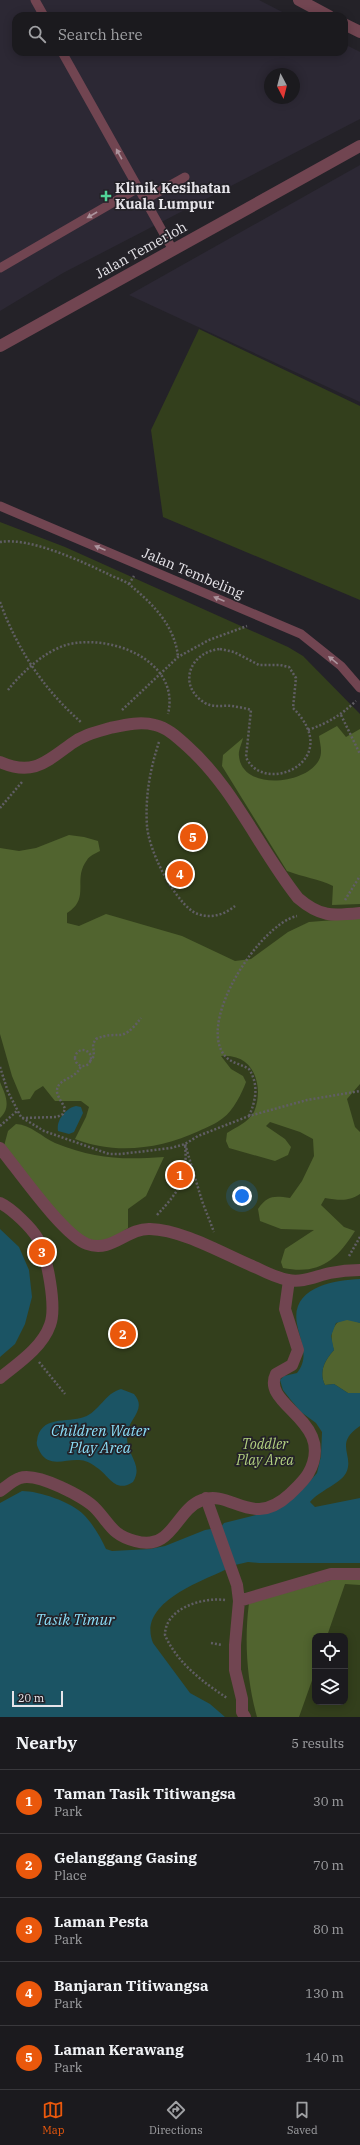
<!DOCTYPE html>
<html lang="en">
<head>
<meta charset="utf-8">
<style>
	:root { --surface:#1b1a1e; --page:#242327; --text:#f1f3f6; --muted:#a0a1a4; --line:#39383c; --accent:#ea580c }
	body { margin:0; font-family:"IBM Plex Serif",serif; background:var(--page); color:var(--text) }
	.controls { position:absolute; right:12px; bottom:12px; display:grid; overflow:hidden; border-radius:8px; box-shadow:0 2px 10px #0003 }
	.controls button { width:36px; height:36px; display:grid; place-items:center; padding:0; border:0; border-bottom:1px solid var(--line); background:var(--surface); color:var(--text); font:20px sans-serif }
	.compass { position:absolute; left:264px; top:68px; width:36px; height:36px; border-radius:50%; background:var(--surface); box-shadow:0 2px 10px #0003; rotate:173deg }
	.scale { position:absolute; left:12px; bottom:10px; width:51px; box-sizing:border-box; padding-left:4px; border:2px solid #e6e4e9; border-top:0; font-size:11px; line-height:14px; white-space:nowrap; color:#e6e4e9; -webkit-text-stroke:3px #242228; paint-order:stroke }
	.you { position:absolute; left:242px; top:1196px; width:14px; height:14px; margin:-10px; border:3px solid #fff; border-radius:50%; background:#1a73e8; box-shadow:0 0 0 6px #1a73e833 }
	.badge { display:grid; place-items:center; width:26px; height:26px; border-radius:50%; background:var(--accent); color:#fff; font-size:13px; font-weight:700 }
	.pin { position:absolute; translate:-50% -50%; border:2px solid #fff; box-shadow:0 1px 4px #0006 }
	.list { margin:0; padding:0; list-style:none }
	h2 { display:flex; justify-content:space-between; align-items:center; height:52px; margin:0; padding:0 16px; font-size:17px }
	h2 small { font-size:13px; font-weight:400; color:var(--muted) }
	.list li { display:grid; grid-template-columns:26px 1fr auto; gap:12px; align-items:center; box-sizing:border-box; height:64px; padding:0 16px; border-top:1px solid var(--line) }
	.list b { display:block; font-size:15px; white-space:nowrap }
	.list p { margin:0; font-size:13px; white-space:nowrap; color:var(--muted) }
	.list em { font-size:13px; font-style:normal; color:var(--muted) }
	.icon { flex:none; width:22px; height:22px; fill:none; stroke:currentColor; stroke-width:2; stroke-linecap:round; stroke-linejoin:round }
	.map { position:relative; flex:none; width:360px; height:1717px; overflow:hidden }
	.search { position:absolute; background:var(--surface); box-shadow:0 2px 10px #0003; left:12px; right:12px; top:12px; height:44px; display:flex; align-items:center; gap:10px; box-sizing:border-box; padding:0 14px; border-radius:12px; color:var(--muted); font-size:15px }
	.sheet { height:372px; background:var(--surface) }
	nav { display:flex; justify-content:space-around; align-items:center; box-sizing:border-box; height:56px; border-top:1px solid var(--line); background:var(--surface); font-size:11px; color:var(--muted) }
	nav a { display:grid; justify-items:center; gap:2px }
	nav .on { color:var(--accent) }
	.map>svg:first-child { display:block }
	.built { fill:#2c2834; fill-rule:evenodd }
	.green { fill:#333f1c; fill-rule:evenodd }
	.forest { fill:#51642f }
	.water { fill:#1b5464 }
	.lines { fill:none; stroke-linecap:round; stroke-linejoin:round }
	.path { stroke:#605e64; stroke-width:2.5; stroke-dasharray:2 2; stroke-linecap:butt }
	.service { stroke:#714551; stroke-width:9 }
	.pedestrian { stroke:#714551; stroke-width:12 }
	.minor { stroke:#714551; stroke-width:12 }
	.tertiary { stroke:#714551; stroke-width:12 }
	.oneway { fill:#ac949d }
	.poi-dot { fill:#51d398; stroke:#242228; stroke-width:1.5 }
	.labels { text-anchor:middle; dominant-baseline:central; stroke-width:3.5; stroke-linejoin:round; paint-order:stroke }
	.poi-label { font-size:14px; font-weight:bold; fill:#e6e4e9; stroke:#242228; text-anchor:start }
	.street-label { font-size:14px; fill:#e6e4e9; stroke:#242228 }
	.park-label { font-size:14px; font-style:italic; fill:#b2d080; stroke:#242228 }
	.water-label { font-size:15px; font-style:italic; fill:#8bdef8; stroke:#242228 }
</style>
</head>
<body>
<div class="map">
<svg width="360" height="1717" viewBox="0 0 360 1717">
	<rect width="100%" height="100%" fill="#242228"/>
	<!-- built -->
	<path class="built" d="M0,0H259L290,16H16V52H344V44L360,52V119L63,273L0,311ZM270,74H294V98H270Z
		M360,165V402L129,295Z"/>
	<!-- green -->
	<path class="green" d="M199,329L360,406V600L163,517L151,430Z
		M0,522L65,547L288,647L303,656L360,714V1717H0ZM315,1636H345V1702H315Z"/>
	<!-- forest -->
	<path class="forest" d="M337,726L346,737L360,729V904L332,905L333,886C319,879 303,877 287,871L222,766L223,755L243,738C242,743 238,751 239,756C242,791 306,785 319,760C323,752 320,744 319,736Z
		M69,835L84,837L98,841L100,851C96,853 89,856 87,860C72,880 91,898 67,913V923L79,926L106,914L182,936L235,961L251,959L288,932L309,922L360,918V1084L347,1099L355,1127L360,1132V1194C348,1202 339,1200 325,1198L321,1205L344,1227L355,1231C336,1261 319,1275 283,1268L281,1262L285,1249L314,1230L281,1229L260,1221L258,1209C268,1195 274,1196 290,1198L302,1181L314,1156L313,1139L300,1132L270,1122L266,1126L285,1139L291,1147L288,1155L275,1161L229,1148L226,1141L227,1133C238,1126 247,1123 254,1112C257,1105 258,1098 258,1091C257,1069 244,1054 221,1056L231,1069L243,1076L246,1082C242,1093 233,1111 223,1118C216,1124 207,1127 199,1131C160,1149 116,1155 75,1139L86,1117L89,1107L81,1101H55L43,1086L35,1091L30,1099L22,1100L12,1076L0,1034V848L19,851L36,848Z
		M0,1082C5,1094 12,1107 0,1118Z
		M16,1124C31,1125 42,1137 55,1143C95,1159 122,1160 164,1157L146,1196L128,1209V1228C118,1234 109,1242 97,1241C69,1239 22,1168 4,1146L8,1131Z
		M341,1320H353L360,1323V1393H348L334,1384L325,1385C318,1371 326,1359 334,1350C330,1339 330,1327 341,1320Z
		M331,1580H360V1585L345,1584L327,1636H315V1672L299,1717H257C247,1681 244,1641 249,1603Z"/>
	<!-- water -->
	<path class="water" d="M76,1106L81,1107L83,1113L74,1132L69,1134L58,1131C56,1120 66,1108 76,1106Z
		M0,1229L19,1247L29,1270L32,1297L25,1324L15,1344L0,1357Z
		M360,1279V1323L347,1320L336,1323L331,1336L334,1350C326,1359 318,1371 325,1385L334,1384L348,1393H360V1426C333,1444 355,1455 346,1473C341,1483 319,1491 310,1502L315,1507L360,1498V1563H259L248,1562L235,1565L220,1528L224,1523L276,1510L304,1488L317,1473L321,1456L322,1432L316,1423L301,1412L290,1399L283,1390L280,1380L284,1376L297,1373C310,1357 300,1341 297,1324C290,1287 334,1280 360,1279Z
		M121,1389L134,1394C148,1410 127,1419 127,1436C126,1456 144,1464 133,1482C115,1494 109,1475 96,1467C91,1463 85,1460 79,1460C65,1459 49,1468 40,1452C38,1448 36,1445 37,1441C40,1415 67,1423 84,1417C99,1412 105,1393 121,1389Z
		M22,1491C39,1491 72,1502 84,1515C93,1524 101,1538 106,1549L112,1551L150,1549L165,1546L205,1530L211,1529L227,1569C200,1582 137,1603 153,1643L190,1693L210,1704L225,1717H0V1503Z"/>
	<g class="lines">
		<!-- path -->
		<path class="path" d="M0,542C30,537 81,561 108,574C115,578 124,580 130,585C153,604 175,626 178,657
			M129,584L134,576
			M0,602C17,649 44,690 82,723
			M220,649L234,652L259,665H280L289,667L296,678L293,708C346,761 263,797 246,757L251,710C245,708 238,707 232,706C223,705 214,708 205,703C177,686 189,652 220,649Z
			M8,690C22,672 44,652 66,645C109,633 181,660 168,714
			M122,710L178,657L209,640L247,626
			M341,715L360,754
			M308,730C328,723 341,715 356,701
			M159,742C150,769 145,797 147,826C149,851 172,896 192,911C206,920 223,916 235,906
			M0,808L22,782
			M345,900L360,876
			M75 1058a8 8 0 1 1 16 0a8 8 0 1 1-16 0Z
			M90,1061L94,1056L93,1044L96,1039C119,1029 121,1045 141,1018
			M0,1067L8,1092L21,1117L44,1131L109,1154H121L171,1148L185,1144L198,1136L249,1116L307,1100L360,1091
			M249,1116C256,1100 259,1085 249,1069C241,1064 231,1063 225,1056C196,1022 260,924 297,916
			M22,1118L57,1117L63,1114L65,1109C63,1103 58,1098 57,1092C56,1078 76,1080 81,1066
			M0,1126L17,1111
			M157,1215C180,1190 188,1179 185,1144L202,1201L214,1232
			M349,1256L360,1237
			M39,1362L65,1394
			M225,1600C203,1597 165,1608 165,1635C177,1663 203,1682 227,1698
			M211,1643L222,1645"/>
		<!-- service -->
		<path class="service" d="M35,0L44,16
			M62,52L173,250
			M144,200L185,177
			M0,268L138,188
			M0,506L301,634L341,666L360,688"/>
		<!-- pedestrian -->
		<path class="pedestrian" d="M0,762C32,776 45,763 71,744C83,735 96,732 110,728C124,725 140,721 155,725C168,728 178,738 187,746C235,789 259,849 298,898C320,917 332,916 360,913
			M0,1148C18,1170 63,1235 87,1244C112,1253 127,1228 150,1229C184,1230 225,1255 257,1268C267,1273 278,1278 288,1280C303,1283 316,1276 330,1273C340,1271 350,1270 360,1270
			M0,1203C11,1208 32,1228 38,1239C47,1256 57,1307 50,1325C42,1348 17,1364 0,1378
			M0,1491C6,1487 13,1480 20,1478C37,1472 85,1497 96,1509C110,1524 112,1535 135,1541C173,1552 175,1510 202,1500C232,1489 251,1530 290,1494C296,1488 303,1482 308,1474C338,1421 260,1406 276,1374L292,1365L298,1350L285,1309L289,1280
			M206,1498L237,1585L239,1601L235,1645V1670L242,1699V1712L245,1717
			M239,1601L331,1574H360"/>
		<!-- minor -->
		<path class="minor" d="M299,0L329,16
			M344,24L360,32"/>
		<!-- tertiary -->
		<path class="tertiary" d="M0,346L360,146"/>
	</g>
	<!-- one-way arrows -->
	<defs><path id="oneway-solid" d="M-6-.8H1V-3.2L6.5 0L1 3.2V.8H-6Z"/></defs>
	<g class="oneway">
		<use href="#oneway-solid" transform="translate(119 154) rotate(-119)"/>
		<use href="#oneway-solid" transform="translate(92 215) rotate(150)"/>
		<use href="#oneway-solid" transform="translate(100 548) rotate(-157)"/>
		<use href="#oneway-solid" transform="translate(219 599) rotate(-157)"/>
		<use href="#oneway-solid" transform="translate(333 660) rotate(-141)"/>
	</g>
	<!-- markers -->
	<path class="poi-dot" d="M104 190h4v4h4v4h-4v4h-4v-4h-4v-4h4z"/>
	<g class="labels">
		<!-- poi labels -->
		<g class="poi-label">
			<text x="115" y="188">Klinik Kesihatan<tspan x="115" dy="16">Kuala Lumpur</tspan></text>
		</g>
		<!-- street labels -->
		<g class="street-label">
			<text transform="translate(141 250) rotate(-29)">Jalan Temerloh</text>
			<text transform="translate(193 573) rotate(23)">Jalan Tembeling</text>
		</g>
		<!-- park labels -->
		<g class="park-label">
			<text x="265" y="1444">Toddler<tspan x="265" dy="16">Play Area</tspan></text>
		</g>
		<!-- water labels -->
		<g class="water-label">
			<text x="100" y="1430">Children Water<tspan x="100" dy="17">Play Area</tspan></text>
			<text x="75" y="1619">Tasik Timur</text>
		</g>
	</g>
</svg>
<div class="controls">
<button><svg class="icon" aria-label="locate" viewBox="0 0 24 24"><circle cx="12" cy="12" r="6"/><path d="M12 2v4M12 18v4M2 12h4M18 12h4"/></svg></button>
<button><svg class="icon" aria-label="layers" viewBox="0 0 24 24"><path d="M12 4l9 5-9 5-9-5zM3 14l9 5 9-5"/></svg></button>
</div>
<svg class="compass" viewBox="-18 -18 36 36"><path d="M0-13l5 13h-10z" fill="#e53935"/><path d="M0 13l5-13h-10z" fill="#a0a1a4"/></svg>
<div class="scale">20 m</div>
<div class="you"></div>
<div class="pin badge" style="left:180px;top:1175px">1</div>
<div class="pin badge" style="left:123px;top:1334px">2</div>
<div class="pin badge" style="left:42px;top:1252px">3</div>
<div class="pin badge" style="left:180px;top:874px">4</div>
<div class="pin badge" style="left:193px;top:837px">5</div>
<div class="search"><svg class="icon" aria-label="search" viewBox="0 0 24 24"><circle cx="10" cy="10" r="6"/><path d="M15 15l6 6"/></svg>Search here</div>
</div>
<section class="sheet">
<h2>Nearby<small>5 results</small></h2>
<ul class="list">
<li><span class="badge">1</span><div><b>Taman Tasik Titiwangsa</b><p>Park</p></div><em>30 m</em></li>
<li><span class="badge">2</span><div><b>Gelanggang Gasing</b><p>Place</p></div><em>70 m</em></li>
<li><span class="badge">3</span><div><b>Laman Pesta</b><p>Park</p></div><em>80 m</em></li>
<li><span class="badge">4</span><div><b>Banjaran Titiwangsa</b><p>Park</p></div><em>130 m</em></li>
<li><span class="badge">5</span><div><b>Laman Kerawang</b><p>Park</p></div><em>140 m</em></li>
</ul>
</section>
<nav>
<a class="on"><svg class="icon" aria-label="map" viewBox="0 0 24 24"><path d="M3 6l6-2 6 2 6-2v14l-6 2-6-2-6 2zM9 4v14M15 6v14"/></svg>Map</a>
<a><svg class="icon" aria-label="directions" viewBox="0 0 24 24"><path d="M12 3l9 9-9 9-9-9zM9 14v-3h6M13 9l2 2-2 2"/></svg>Directions</a>
<a><svg class="icon" aria-label="saved" viewBox="0 0 24 24"><path d="M7 4h10v16l-5-4-5 4z"/></svg>Saved</a>
</nav>
</body>
</html>
